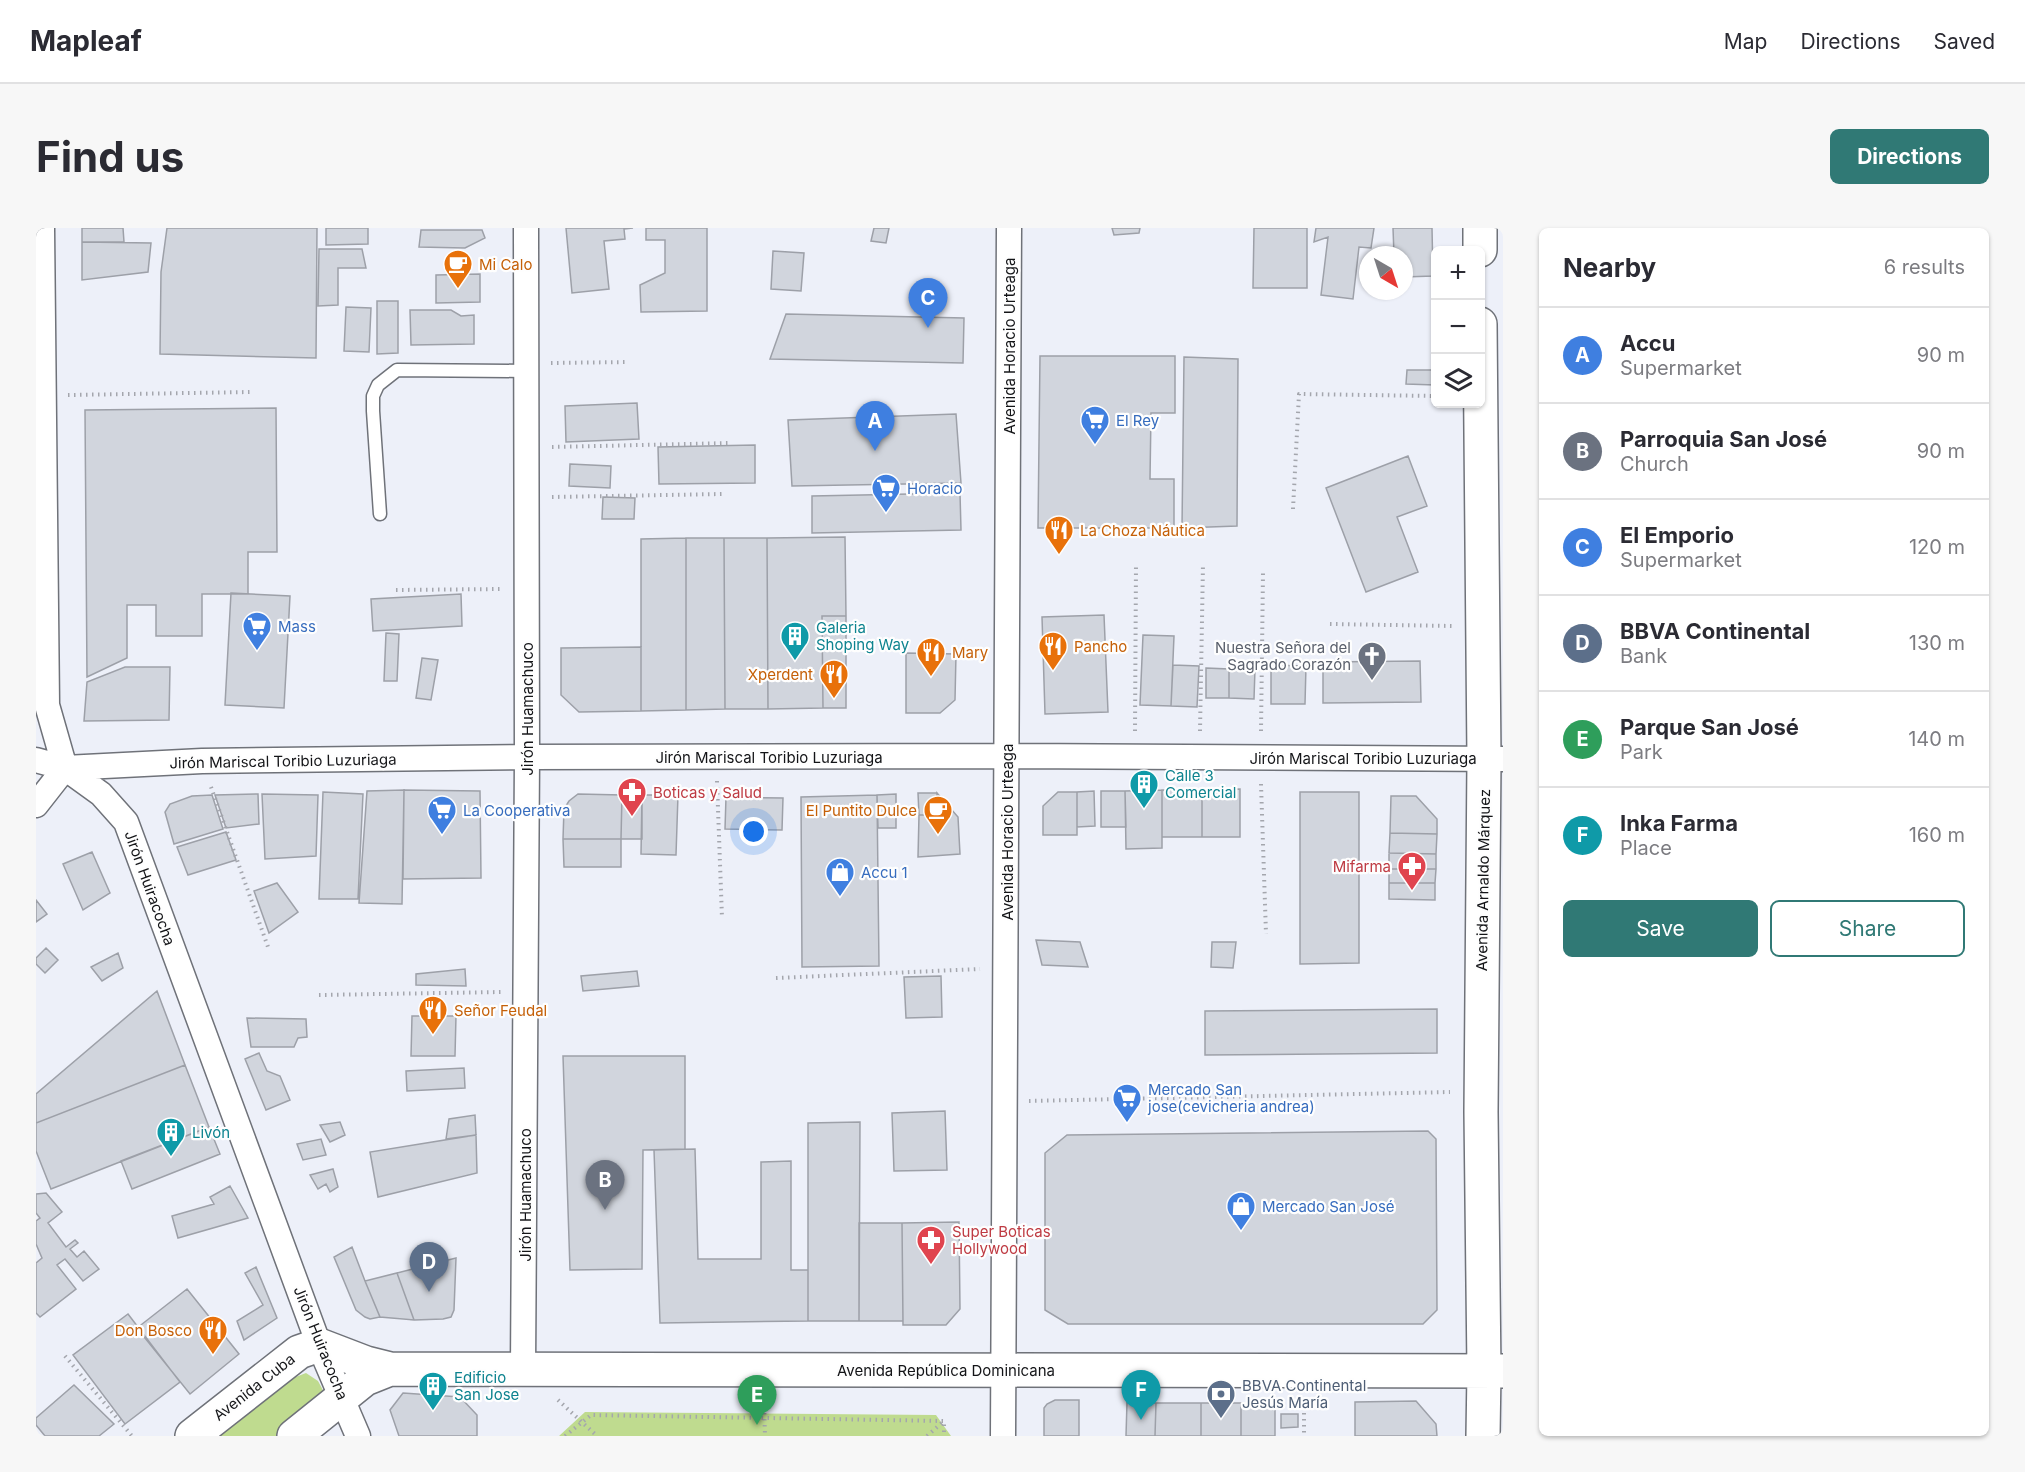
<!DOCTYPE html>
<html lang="en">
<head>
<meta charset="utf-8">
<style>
	:root { --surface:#fff; --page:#f7f7f7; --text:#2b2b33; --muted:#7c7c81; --line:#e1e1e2; --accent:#307975 }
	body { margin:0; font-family:Inter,sans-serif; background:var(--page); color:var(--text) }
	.controls { position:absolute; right:18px; top:18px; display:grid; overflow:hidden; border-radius:9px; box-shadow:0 2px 4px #0004 }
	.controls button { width:54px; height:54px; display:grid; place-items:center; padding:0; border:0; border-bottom:2px solid var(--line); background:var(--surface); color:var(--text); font:30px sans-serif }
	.compass { position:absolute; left:1323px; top:18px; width:54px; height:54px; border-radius:50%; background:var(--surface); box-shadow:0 2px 4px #0004; rotate:141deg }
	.you { position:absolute; left:718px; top:604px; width:21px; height:21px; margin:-15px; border:4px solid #fff; border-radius:50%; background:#1a73e8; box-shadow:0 0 0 9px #1a73e833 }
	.badge { display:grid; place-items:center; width:39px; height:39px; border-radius:50%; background:var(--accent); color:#fff; font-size:20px; font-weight:700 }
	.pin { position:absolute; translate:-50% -50px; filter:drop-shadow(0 2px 3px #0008) }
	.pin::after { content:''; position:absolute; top:32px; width:21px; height:18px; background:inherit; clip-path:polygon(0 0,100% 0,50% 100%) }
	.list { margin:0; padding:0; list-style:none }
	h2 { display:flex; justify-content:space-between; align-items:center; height:78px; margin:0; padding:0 24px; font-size:26px }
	h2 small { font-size:20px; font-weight:400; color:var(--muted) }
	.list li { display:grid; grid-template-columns:39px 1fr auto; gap:18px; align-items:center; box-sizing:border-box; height:96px; padding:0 24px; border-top:2px solid var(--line) }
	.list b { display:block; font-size:22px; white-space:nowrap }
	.list p { margin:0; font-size:20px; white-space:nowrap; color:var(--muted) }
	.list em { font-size:20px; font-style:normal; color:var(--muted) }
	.actions { display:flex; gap:12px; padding:18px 24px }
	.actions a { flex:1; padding:14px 0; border:2px solid var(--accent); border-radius:9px; text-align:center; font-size:21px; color:var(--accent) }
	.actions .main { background:var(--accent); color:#fff }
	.icon { flex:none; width:33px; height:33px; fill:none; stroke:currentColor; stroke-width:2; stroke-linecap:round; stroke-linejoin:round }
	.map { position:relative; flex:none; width:1467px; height:1208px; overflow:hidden; border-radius:9px }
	header { display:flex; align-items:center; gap:36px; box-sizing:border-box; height:84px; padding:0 30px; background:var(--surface); border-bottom:2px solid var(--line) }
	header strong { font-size:28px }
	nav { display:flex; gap:33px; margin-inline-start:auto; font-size:21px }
	.intro { display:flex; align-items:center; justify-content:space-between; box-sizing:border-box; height:144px; padding:0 36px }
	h1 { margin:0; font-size:42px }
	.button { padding:15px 27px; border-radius:9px; background:var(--accent); color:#fff; font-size:21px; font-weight:700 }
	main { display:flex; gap:36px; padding:0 36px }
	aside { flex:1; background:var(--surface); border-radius:9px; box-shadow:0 2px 4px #0004 }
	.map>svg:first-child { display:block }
	.green { fill:#bfdb8f }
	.building { fill:#d1d5dd; stroke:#9da0a8; stroke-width:1.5 }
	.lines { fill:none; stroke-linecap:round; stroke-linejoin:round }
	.lane-casing { stroke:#6f7279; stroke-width:15 }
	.street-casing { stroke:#6f7279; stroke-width:27 }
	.secondary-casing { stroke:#6f7279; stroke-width:36 }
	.path { stroke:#a4a6ad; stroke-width:4; stroke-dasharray:1.5 4.5; stroke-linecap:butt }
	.lane { stroke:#fff; stroke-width:12 }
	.street { stroke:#fff; stroke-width:24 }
	.secondary { stroke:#fff; stroke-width:33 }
	.labels { text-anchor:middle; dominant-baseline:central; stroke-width:4.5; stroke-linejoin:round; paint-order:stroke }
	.food-label { font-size:15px; fill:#c56008; stroke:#fefefe; text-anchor:start }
	.street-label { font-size:15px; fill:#131417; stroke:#fefefe }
	.shop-label { font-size:15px; fill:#366cbe; stroke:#fefefe; text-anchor:start }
	.culture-label { font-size:15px; fill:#0d838f; stroke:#fefefe; text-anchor:start }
	.worship-label { font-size:15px; fill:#5b616d; stroke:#fefefe; text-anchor:end }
	.health-label { font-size:15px; fill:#be3a42; stroke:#fefefe; text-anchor:start }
	.service-label { font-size:15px; fill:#4e5e75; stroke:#fefefe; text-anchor:start }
</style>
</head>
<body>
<header>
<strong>Mapleaf</strong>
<nav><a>Map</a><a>Directions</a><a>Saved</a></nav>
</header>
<div class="intro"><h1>Find us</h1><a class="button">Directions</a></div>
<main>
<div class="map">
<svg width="1467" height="1208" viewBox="0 0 1467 1208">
	<rect width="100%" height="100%" fill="#edf0f9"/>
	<!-- green -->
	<path class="green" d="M270,1145L282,1153L289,1166L251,1208H178L257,1150Z
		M549,1184L900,1187L915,1208H523Z"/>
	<!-- building -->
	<path class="building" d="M46,0H87L88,14H46Z
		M131,0H281L280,130L124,126L125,44Z
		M290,0H332V16L290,17Z
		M530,0H597L588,1L589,11L568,13L573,61L536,65Z
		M610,0H671V83L605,84L604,57L629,45V12H610Z
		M838,0H853L850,15L835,13Z
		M1076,0H1104L1103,5L1078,7Z
		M1218,0H1271V60H1217Z
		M1280,0H1338L1335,20L1323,19L1317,71L1285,67L1292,9L1278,14Z
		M1357,0H1396L1397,48L1368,49V27H1358Z
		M385,2H446L449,10L429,20L383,19Z
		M46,14L115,15L112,44L46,52Z
		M283,21H326L330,40H302V77L282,78Z
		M737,23L768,25L765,63L735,61Z
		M444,46V74L400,75V47Z
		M341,73H362V125L341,126Z
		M310,79L335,80L333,124L308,123Z
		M374,82H415L425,88L438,87V116L375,117Z
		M750,86L928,90L927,135L734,131Z
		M1004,128H1139V185H1115L1114,251H1138V300H1002Z
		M1148,129L1202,131L1201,298L1146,300Z
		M1371,142H1400L1399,157L1370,156Z
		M601,175L603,211L530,214L529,178Z
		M240,180L241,324H212V366H166V408H120V377H91V430L51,449L49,182Z
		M920,186L925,255L756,258L752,192Z
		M719,217V255L623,256L622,219Z
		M1372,228L1391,278L1361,289L1382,344L1330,364L1290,260Z
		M534,236L575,238L574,260L533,258Z
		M924,265L925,302L776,305V268Z
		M567,269L599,270L598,291H566Z
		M809,309L810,388H786L787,480L732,481L731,310Z
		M650,310H688L689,481L650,482Z
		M650,310V482L605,483V311Z
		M688,310H731L732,481H689Z
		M195,365L254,368L248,480L189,477Z
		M425,366L426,398L337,403L335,371Z
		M1068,387L1072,484L1009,486L1006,389Z
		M786,388H810V480H787Z
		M350,405L363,406L361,453H348Z
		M1107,407L1138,408L1135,478L1104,477Z
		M605,419V483L543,484L525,467V420Z
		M870,425L920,426L919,472L904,485H870Z
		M386,430L402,432L395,472L380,470Z
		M1384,433L1385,474L1287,475V434Z
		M1137,437L1163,438L1161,479L1135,478Z
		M1235,437L1270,438L1269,476H1235Z
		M89,439H134L133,492L48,493L51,454Z
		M1170,440L1193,441V470H1170Z
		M1193,441H1219L1218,471L1193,470Z
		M1204,561V609H1166V562Z
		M368,562L444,563L445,650L367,651Z
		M368,562L366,676L323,675L331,563Z
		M1126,562V620L1090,621L1089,563Z
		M1126,562H1166V609H1126Z
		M1058,563L1059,598L1041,599V564Z
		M1065,563H1089L1090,599H1065Z
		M287,564L327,566L322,671H283Z
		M1022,564H1041V607H1007V578Z
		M1264,564H1323V735L1264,736Z
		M882,565H901V587H883Z
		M901,565L922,589L924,626L882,629L883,587H901Z
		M222,566L223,596L190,600L179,567Z
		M226,566L282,567L280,628L229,631Z
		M542,566L586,567L585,611H527L528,581L533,573Z
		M860,566V600H842L841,567Z
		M176,567L187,601L138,616L129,584L134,576L156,568Z
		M586,567H606V611H585Z
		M606,567H642L640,627L605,626Z
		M841,567L843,738L766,739L765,569Z
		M1355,568H1380L1401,591V606L1354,605Z
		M690,569L747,570L746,602L689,601Z
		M190,604L200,632L152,647L141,619Z
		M1354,605L1401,606L1400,626L1353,625Z
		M527,611H585V639H528Z
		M56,624L74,665L47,682L27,636Z
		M1353,625L1400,626V641H1353Z
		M1353,641H1400L1399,655H1353Z
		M241,655L262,684L233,705L218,663Z
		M1353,655H1399V672L1353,671Z
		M0,672L11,686L0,694Z
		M1000,712L1044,714L1052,739L1006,737Z
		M1176,714H1200L1197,740L1175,739Z
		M10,720L22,732L9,745L0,736V730Z
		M82,725L87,740L66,753L55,739Z
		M429,741L430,758L380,757V746Z
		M601,743L603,758L547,763L545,748Z
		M905,748L906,789L870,790L868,749Z
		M121,763L149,837L0,895V866Z
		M1401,781V825L1169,827V783Z
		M376,788H420L419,828H375Z
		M211,790L270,791L271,809L262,810L258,819H215Z
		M223,825L231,843L244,848L254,872L230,882L209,831Z
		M527,828H649V921L607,922L606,1041L534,1042Z
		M149,837L173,899L15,961L0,923V895Z
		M428,840L429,860L371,863L370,843Z
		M909,883L911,942L858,943L856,885Z
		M439,887L440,907L410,911L413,891Z
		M304,894L309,907L294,914L284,897Z
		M824,894L823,1093H772V895Z
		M173,899L184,926L96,961L85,933Z
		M1392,903L1400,911L1401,1082L1387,1096H1032L1009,1082V925L1031,907Z
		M440,907L441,945L342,969L334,924Z
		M285,911L290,927L267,932L261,916Z
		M659,921L662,1031H725V934L755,933V1042H772V1093L624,1095L618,922Z
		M297,941L302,959L294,964L290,956L282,961L274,947Z
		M194,958L212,990L142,1010L136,988L178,976L174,969Z
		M10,965L26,984L12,995L30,1019L39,1012L42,1015L34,1021L41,1029L48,1023L63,1041L47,1053L29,1031L21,1037L40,1061L4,1089L0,1085V1035L6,1030L0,1016V993L4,990L0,985V966Z
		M923,994L924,1081L910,1097H867L866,995Z
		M823,995H866L867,1093H823Z
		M316,1019L329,1053L344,1089L334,1091L329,1089L320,1082L298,1029Z
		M420,1030L418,1082L415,1089L407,1091L378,1092L361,1045Z
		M220,1039L241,1090L208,1112L201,1093L227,1077L209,1045Z
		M361,1045L378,1092L344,1089L329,1053Z
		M151,1061L203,1126L154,1166L101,1100Z
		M92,1086L144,1154L89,1196L37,1127Z
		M38,1157L78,1196L63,1208H9L0,1197V1190Z
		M367,1165L424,1169L441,1187V1208H363L354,1182Z
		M1019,1172H1043V1208H1008V1180L1011,1176Z
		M1380,1173L1400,1196L1401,1208H1319V1174Z
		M1091,1174L1120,1175L1119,1208H1090Z
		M1120,1175H1165V1208H1119Z
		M1165,1175H1205V1208H1165Z
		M1239,1176V1208H1205V1177Z
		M1245,1186H1262V1199L1245,1200Z"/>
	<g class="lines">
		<!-- lane casing -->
		<g class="lane-casing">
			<path id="lane" d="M344,286L337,183V168L342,157L361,142L490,143"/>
		</g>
		<!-- street casing -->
		<g class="street-casing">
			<path id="street" d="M6,0L11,477L29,540L65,566L90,594L283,1117L322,1208
				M0,532L29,540L166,533L491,529L972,528L1467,531
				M0,577L29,540
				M487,1141L491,529L490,0
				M967,1208L973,0"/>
		</g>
		<!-- secondary casing -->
		<g class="secondary-casing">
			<path id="secondary" d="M1444,0V22
				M1444,96L1448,531L1445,884L1448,1143L1447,1208
				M156,1208L263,1124L283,1117L330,1135L354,1141
				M258,1208L329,1151L354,1141L1467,1143"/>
		</g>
		<!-- path -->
		<path class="path" d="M515,135L593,134
			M32,167L214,164
			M516,219L695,215
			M516,269L686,266
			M1257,281L1263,166L1400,168
			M360,362L465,361
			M1294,396L1417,398
			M1099,503L1100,335
			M1164,503L1167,336
			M1225,503L1227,345
			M681,553L686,690
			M1225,556L1230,706
			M175,559L232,719
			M740,750L944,741
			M283,767L465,764
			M993,873L1414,864
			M29,1128L96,1208
			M522,1172L561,1208
			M728,1173L729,1208
			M1268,1173V1208
			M529,1208L555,1187L908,1193V1208
			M891,1208L908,1193"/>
		<!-- lane -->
		<use href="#lane" class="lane"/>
		<!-- street -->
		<use href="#street" class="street"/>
		<!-- secondary -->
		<use href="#secondary" class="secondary"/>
	</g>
	<!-- icons -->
	<defs>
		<g id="cafe-pin" transform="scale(1.5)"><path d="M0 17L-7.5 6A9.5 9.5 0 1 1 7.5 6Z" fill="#e8710a" stroke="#fefefe"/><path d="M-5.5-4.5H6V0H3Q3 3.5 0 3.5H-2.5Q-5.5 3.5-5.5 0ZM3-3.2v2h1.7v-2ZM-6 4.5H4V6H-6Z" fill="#fff"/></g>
		<g id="supermarket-pin" transform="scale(1.5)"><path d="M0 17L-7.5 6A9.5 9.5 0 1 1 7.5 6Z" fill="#3f7fe0" stroke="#fefefe"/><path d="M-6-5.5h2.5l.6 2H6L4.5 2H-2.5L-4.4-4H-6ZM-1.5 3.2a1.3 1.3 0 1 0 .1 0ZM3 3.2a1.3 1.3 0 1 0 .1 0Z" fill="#fff"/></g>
		<g id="restaurant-pin" transform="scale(1.5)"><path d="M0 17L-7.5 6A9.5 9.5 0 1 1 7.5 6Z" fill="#e8710a" stroke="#fefefe"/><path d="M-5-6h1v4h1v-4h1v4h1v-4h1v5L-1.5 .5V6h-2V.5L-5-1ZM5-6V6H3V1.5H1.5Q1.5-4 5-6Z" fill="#fff"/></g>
		<g id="building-pin" transform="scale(1.5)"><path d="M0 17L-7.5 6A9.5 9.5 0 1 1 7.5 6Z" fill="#0f9aa8" stroke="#fefefe"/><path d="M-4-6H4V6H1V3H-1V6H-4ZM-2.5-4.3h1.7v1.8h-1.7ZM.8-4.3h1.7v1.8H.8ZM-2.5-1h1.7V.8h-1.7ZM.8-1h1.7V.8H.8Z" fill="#fff"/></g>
		<g id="church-pin" transform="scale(1.5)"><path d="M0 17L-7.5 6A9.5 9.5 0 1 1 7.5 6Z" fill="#6b7280" stroke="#fefefe"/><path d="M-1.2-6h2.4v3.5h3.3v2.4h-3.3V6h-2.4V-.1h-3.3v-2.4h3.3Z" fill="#fff"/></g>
		<g id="pharmacy-pin" transform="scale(1.5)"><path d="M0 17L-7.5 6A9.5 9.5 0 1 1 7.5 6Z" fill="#e0444e" stroke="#fefefe"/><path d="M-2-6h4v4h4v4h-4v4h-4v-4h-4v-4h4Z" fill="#fff"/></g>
		<g id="shop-pin" transform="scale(1.5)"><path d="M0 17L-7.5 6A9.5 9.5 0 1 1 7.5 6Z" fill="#3f7fe0" stroke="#fefefe"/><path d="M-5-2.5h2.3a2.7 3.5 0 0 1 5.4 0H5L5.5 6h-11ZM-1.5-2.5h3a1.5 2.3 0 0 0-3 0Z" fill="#fff"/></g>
		<g id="bank-pin" transform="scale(1.5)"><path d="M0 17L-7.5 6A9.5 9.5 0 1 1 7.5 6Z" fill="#5c6f8a" stroke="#fefefe"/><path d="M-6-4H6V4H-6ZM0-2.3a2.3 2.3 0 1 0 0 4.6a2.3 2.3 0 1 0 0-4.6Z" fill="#fff"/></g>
	</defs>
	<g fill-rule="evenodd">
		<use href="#cafe-pin" x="422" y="36"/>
		<use href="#supermarket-pin" x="1059" y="192"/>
		<use href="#supermarket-pin" x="850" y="260"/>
		<use href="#restaurant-pin" x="1023" y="302"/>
		<use href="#supermarket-pin" x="221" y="398"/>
		<use href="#building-pin" x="759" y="408"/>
		<use href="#restaurant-pin" x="1017" y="418"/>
		<use href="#restaurant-pin" x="895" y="424"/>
		<use href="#church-pin" x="1336" y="428"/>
		<use href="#restaurant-pin" x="798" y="446"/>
		<use href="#building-pin" x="1108" y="556"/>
		<use href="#pharmacy-pin" x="596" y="564"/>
		<use href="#supermarket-pin" x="406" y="582"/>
		<use href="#cafe-pin" x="902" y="582"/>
		<use href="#pharmacy-pin" x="1376" y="638"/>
		<use href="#shop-pin" x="804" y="644"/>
		<use href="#restaurant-pin" x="397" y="782"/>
		<use href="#supermarket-pin" x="1091" y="870"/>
		<use href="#building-pin" x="135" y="904"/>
		<use href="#shop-pin" x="1205" y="978"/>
		<use href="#pharmacy-pin" x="895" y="1012"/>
		<use href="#restaurant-pin" x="177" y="1102"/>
		<use href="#building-pin" x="397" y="1158"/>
		<use href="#bank-pin" x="1185" y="1166"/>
	</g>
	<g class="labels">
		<!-- food labels -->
		<g class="food-label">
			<text x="443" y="36">Mi Calo</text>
			<text x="1044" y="302">La Choza Náutica</text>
			<text x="1038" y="418">Pancho</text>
			<text x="916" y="424">Mary</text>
			<text x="777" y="446" text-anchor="end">Xperdent</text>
			<text x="881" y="582" text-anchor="end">El Puntito Dulce</text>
			<text x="418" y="782">Señor Feudal</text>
			<text x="156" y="1102" text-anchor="end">Don Bosco</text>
		</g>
		<!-- street labels -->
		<g class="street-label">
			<text transform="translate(973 118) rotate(-90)">Avenida Horacio Urteaga</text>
			<text transform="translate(491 481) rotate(-90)">Jirón Huamachuco</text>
			<text x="733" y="529">Jirón Mariscal Toribio Luzuriaga</text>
			<text x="1327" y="530">Jirón Mariscal Toribio Luzuriaga</text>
			<text transform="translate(247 533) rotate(-1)">Jirón Mariscal Toribio Luzuriaga</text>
			<text transform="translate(971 604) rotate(-90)">Avenida Horacio Urteaga</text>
			<text transform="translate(1447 652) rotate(-89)">Avenida Arnaldo Márquez</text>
			<text transform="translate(114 660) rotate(70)">Jirón Huiracocha</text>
			<text transform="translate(489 967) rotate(-90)">Jirón Huamachuco</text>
			<text transform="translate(285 1115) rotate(68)">Jirón Huiracocha</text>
			<text x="910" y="1142">Avenida República Dominicana</text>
			<text transform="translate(218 1159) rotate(-38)">Avenida Cuba</text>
		</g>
		<!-- shop labels -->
		<g class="shop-label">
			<text x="1080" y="192">El Rey</text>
			<text x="871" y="260">Horacio</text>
			<text x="242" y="398">Mass</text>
			<text x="427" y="582">La Cooperativa</text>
			<text x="825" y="644">Accu 1</text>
			<text x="1112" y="861">Mercado San<tspan x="1112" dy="17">jose(cevicheria andrea)</tspan></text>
			<text x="1226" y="978">Mercado San José</text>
		</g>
		<!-- culture labels -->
		<g class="culture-label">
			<text x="780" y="399">Galeria<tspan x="780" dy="17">Shoping Way</tspan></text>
			<text x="1129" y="547">Calle 3<tspan x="1129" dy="17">Comercial</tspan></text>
			<text x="156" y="904">Livón</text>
			<text x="418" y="1149">Edificio<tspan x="418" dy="17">San Jose</tspan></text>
		</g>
		<!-- worship labels -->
		<g class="worship-label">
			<text x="1315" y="419">Nuestra Señora del<tspan x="1315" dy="17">Sagrado Corazón</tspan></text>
		</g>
		<!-- health labels -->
		<g class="health-label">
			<text x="617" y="564">Boticas y Salud</text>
			<text x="1355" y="638" text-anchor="end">Mifarma</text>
			<text x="916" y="1003">Super Boticas<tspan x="916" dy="17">Hollywood</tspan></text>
		</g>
		<!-- service labels -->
		<g class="service-label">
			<text x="1206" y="1157">BBVA Continental<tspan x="1206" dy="17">Jesús María</tspan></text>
		</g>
	</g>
</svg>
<div class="controls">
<button>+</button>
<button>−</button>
<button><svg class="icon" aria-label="layers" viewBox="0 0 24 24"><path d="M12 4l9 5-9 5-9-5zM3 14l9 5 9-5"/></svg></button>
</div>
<svg class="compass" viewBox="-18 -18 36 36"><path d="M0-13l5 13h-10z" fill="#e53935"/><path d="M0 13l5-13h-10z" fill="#7c7c81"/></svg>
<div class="you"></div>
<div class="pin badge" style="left:839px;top:223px;background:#3f7fe0">A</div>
<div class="pin badge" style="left:569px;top:982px;background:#6b7280">B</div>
<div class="pin badge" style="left:892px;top:100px;background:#3f7fe0">C</div>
<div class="pin badge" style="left:393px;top:1064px;background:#5c6f8a">D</div>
<div class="pin badge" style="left:721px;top:1197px;background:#2e9e5b">E</div>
<div class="pin badge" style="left:1105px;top:1192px;background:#0f9aa8">F</div>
</div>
<aside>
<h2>Nearby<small>6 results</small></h2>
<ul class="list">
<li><span class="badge" style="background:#3f7fe0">A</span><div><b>Accu</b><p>Supermarket</p></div><em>90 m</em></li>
<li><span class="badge" style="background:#6b7280">B</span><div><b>Parroquia San José</b><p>Church</p></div><em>90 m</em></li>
<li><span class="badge" style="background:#3f7fe0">C</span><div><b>El Emporio</b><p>Supermarket</p></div><em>120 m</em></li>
<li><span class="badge" style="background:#5c6f8a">D</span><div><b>BBVA Continental</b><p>Bank</p></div><em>130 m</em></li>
<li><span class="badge" style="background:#2e9e5b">E</span><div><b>Parque San José</b><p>Park</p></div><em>140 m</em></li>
<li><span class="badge" style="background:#0f9aa8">F</span><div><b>Inka Farma</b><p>Place</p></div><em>160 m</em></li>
</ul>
<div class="actions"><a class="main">Save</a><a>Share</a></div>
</aside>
</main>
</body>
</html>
